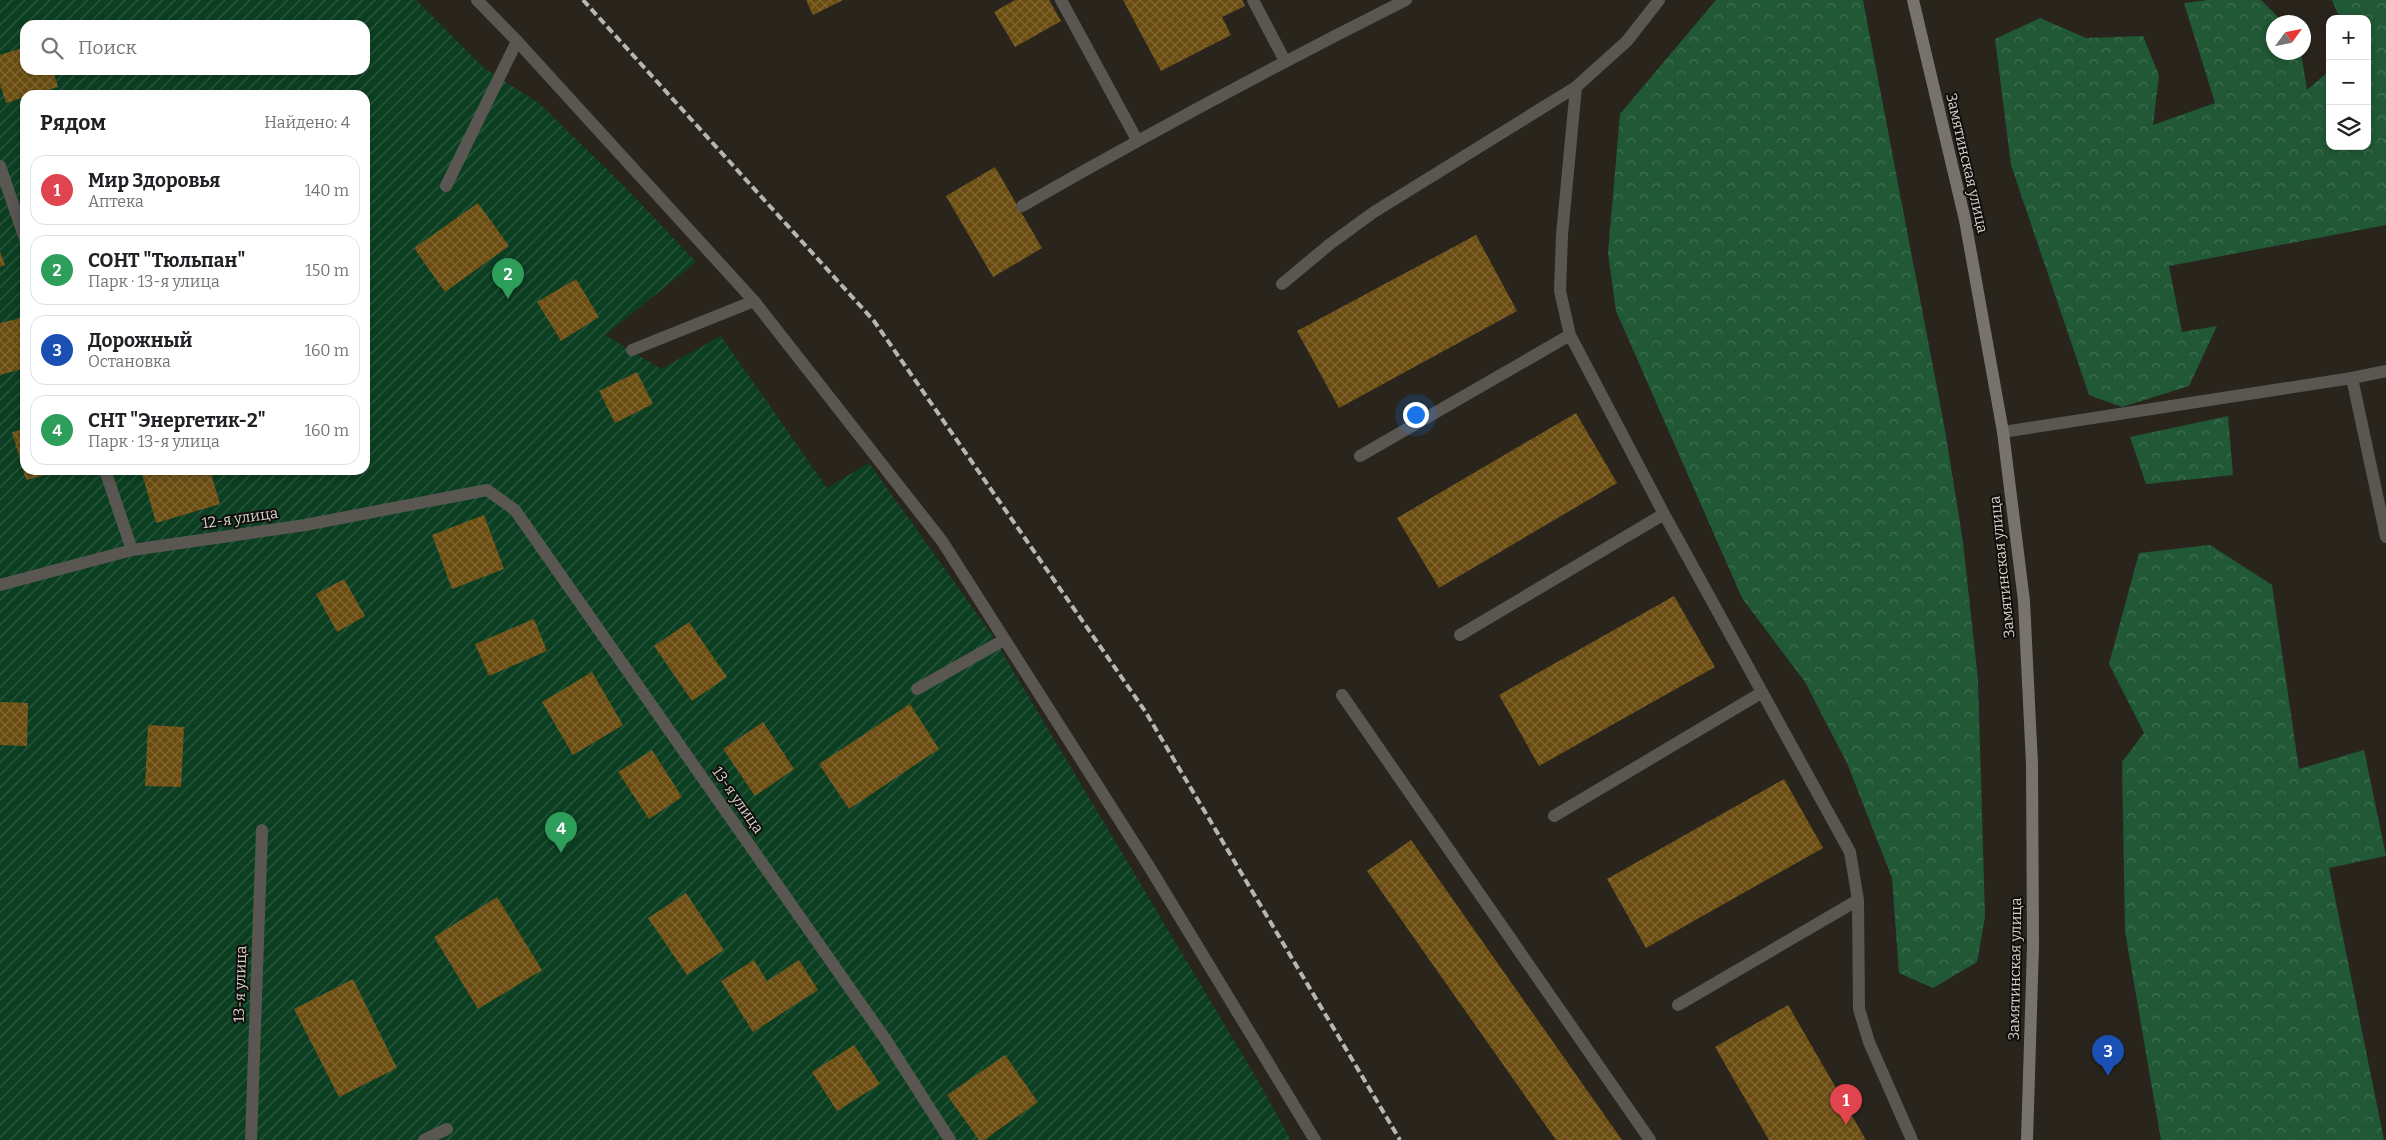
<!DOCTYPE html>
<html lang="ru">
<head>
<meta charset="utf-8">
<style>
	:root { --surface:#fff; --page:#f2f2f2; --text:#202124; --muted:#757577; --line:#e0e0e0; --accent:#0f766e }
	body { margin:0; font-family:Bitter,serif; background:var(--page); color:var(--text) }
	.controls { position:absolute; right:15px; top:15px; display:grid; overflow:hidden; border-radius:10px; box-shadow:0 2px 8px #0003 }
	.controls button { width:45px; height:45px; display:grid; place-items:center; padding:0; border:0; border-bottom:1px solid var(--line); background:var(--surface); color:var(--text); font:25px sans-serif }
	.compass { position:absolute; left:2266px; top:15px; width:45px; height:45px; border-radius:50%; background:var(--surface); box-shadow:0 2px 8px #0003; rotate:57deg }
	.you { position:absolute; left:1415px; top:414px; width:18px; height:18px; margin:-12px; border:4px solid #fff; border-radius:50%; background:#1a73e8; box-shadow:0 0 0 8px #1a73e833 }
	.badge { display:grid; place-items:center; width:32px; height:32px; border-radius:50%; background:var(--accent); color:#fff; font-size:16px; font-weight:700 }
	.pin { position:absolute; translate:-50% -41px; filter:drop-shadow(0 1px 2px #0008) }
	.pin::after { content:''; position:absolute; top:26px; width:18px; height:15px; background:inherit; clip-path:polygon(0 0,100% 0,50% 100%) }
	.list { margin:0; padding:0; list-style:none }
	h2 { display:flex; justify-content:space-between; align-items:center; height:65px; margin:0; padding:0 20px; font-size:21px }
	h2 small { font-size:16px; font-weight:400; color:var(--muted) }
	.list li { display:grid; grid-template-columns:32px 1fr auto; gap:15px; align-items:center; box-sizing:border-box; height:70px; margin:0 10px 10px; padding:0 10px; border:1px solid var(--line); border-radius:15px }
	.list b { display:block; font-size:19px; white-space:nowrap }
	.list p { margin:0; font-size:16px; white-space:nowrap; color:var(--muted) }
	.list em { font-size:16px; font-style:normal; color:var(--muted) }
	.icon { flex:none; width:28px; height:28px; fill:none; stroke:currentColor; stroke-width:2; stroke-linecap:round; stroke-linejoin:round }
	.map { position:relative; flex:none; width:2386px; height:1140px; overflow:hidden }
	.search { position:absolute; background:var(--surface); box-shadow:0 2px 8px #0003; left:20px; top:20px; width:350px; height:55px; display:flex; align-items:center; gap:12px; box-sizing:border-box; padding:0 18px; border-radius:15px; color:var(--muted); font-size:19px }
	.panel { position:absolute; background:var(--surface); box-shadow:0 2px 8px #0003; left:20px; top:90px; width:350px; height:385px; border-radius:15px }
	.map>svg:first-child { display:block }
	.forest { fill:url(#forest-crowns) }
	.garden { fill:url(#garden-furrows); fill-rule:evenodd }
	.building { fill:url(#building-cross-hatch) }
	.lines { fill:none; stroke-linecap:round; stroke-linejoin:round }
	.lane { stroke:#5a5753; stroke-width:12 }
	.street { stroke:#5a5753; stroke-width:12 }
	.secondary { stroke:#77736c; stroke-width:12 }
	.rail { stroke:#b9b5b0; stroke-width:4; stroke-dasharray:8 4; stroke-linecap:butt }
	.labels { text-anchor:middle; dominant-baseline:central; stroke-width:4; stroke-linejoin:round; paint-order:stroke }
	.street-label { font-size:15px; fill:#d4d1cc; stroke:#100e0b }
</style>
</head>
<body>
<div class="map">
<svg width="2386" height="1140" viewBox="0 0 2386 1140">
	<defs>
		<pattern id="forest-crowns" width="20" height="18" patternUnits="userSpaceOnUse" patternTransform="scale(1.25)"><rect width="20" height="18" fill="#215936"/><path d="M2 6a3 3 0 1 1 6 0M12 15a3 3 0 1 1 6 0" fill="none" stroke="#407052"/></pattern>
		<pattern id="garden-furrows" width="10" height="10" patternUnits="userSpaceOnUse" patternTransform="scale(1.25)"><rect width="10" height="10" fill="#0c3f22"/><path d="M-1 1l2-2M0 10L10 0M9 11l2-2" fill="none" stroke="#2e5a41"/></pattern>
		<pattern id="building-cross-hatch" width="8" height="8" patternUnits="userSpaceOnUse" patternTransform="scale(1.25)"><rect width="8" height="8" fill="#6b4d12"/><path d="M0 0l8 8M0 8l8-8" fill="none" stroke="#7f6633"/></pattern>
	</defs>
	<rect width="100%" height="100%" fill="#29251d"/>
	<!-- forest -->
	<path class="forest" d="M1716,0H1863L1945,430L1963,542L1978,680L1985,917L1977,962L1933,988L1899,973L1892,878L1847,763L1805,682L1742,598L1616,311L1608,253L1620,114Z
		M2208,0H2261L2283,22H2274V52L2301,53L2307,90L2330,70V146H2367V19H2340L2332,0H2386V225L2169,266L2182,332L2217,326L2189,386L2122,407L2089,395L2011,165L1995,39L2040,18L2086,38L2143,36L2159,75L2153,125L2215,103L2184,3Z
		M2228,416L2233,475L2146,484L2130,437Z
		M2210,545L2272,585L2299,769L2364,750L2386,856L2329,868L2384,1140H2161L2125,931L2122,762L2144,733L2109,664L2139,553Z"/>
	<!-- garden -->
	<path class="garden" d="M0,0H416L484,68L540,104L626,188L696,262L605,335L661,369L721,336L827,488L869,463L990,632L1254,1074L1291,1140H0ZM25,25H365V70H25ZM25,95H365V470H25Z"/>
	<!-- building -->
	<path class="building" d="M806,0H843L813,15Z
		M1015,0H1049L1061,21L1015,47L994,12Z
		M1123,0H1242L1245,6L1222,17L1231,35L1161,71Z
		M25,47V70H53L58,87L33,95H25V97L6,103L0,84V55Z
		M995,167L1042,248L993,277L946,196Z
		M478,203L509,246L445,292L414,248Z
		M1476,235L1517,311L1339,408L1297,331Z
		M0,251L5,265L0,267Z
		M576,279L599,317L561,341L537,302Z
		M25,317V368L0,375V323Z
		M637,372L653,404L615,423L599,391Z
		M1576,413L1617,483L1439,588L1397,518Z
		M25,429V470L61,471L26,480L12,432Z
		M141,470H210L220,504L156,523Z
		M484,515L504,569L452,589L432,535Z
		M344,579L365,616L337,632L316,594Z
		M1674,596L1715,667L1539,766L1499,695Z
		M534,619L547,651L489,676L475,644Z
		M689,622L727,677L692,701L654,646Z
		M592,672L623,725L573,755L542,702Z
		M0,702L28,703L27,746L0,745Z
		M910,704L939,749L849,809L819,764Z
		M763,722L794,769L755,796L723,749Z
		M148,725L184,727L181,787L145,786Z
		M652,750L682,797L649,819L618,772Z
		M1784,779L1823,848L1646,948L1607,879Z
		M1411,840L1622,1140H1556L1367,871Z
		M686,893L724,950L687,975L648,918Z
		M497,897L542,970L478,1009L434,937Z
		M754,960L767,981L799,960L818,990L753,1032L721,981Z
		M353,979L397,1068L339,1097L294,1009Z
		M1788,1005L1866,1140H1769L1715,1047Z
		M854,1045L880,1084L837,1111L812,1072Z
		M1005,1055L1038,1102L984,1140H979L947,1095Z"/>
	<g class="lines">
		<!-- lane -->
		<path class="lane" d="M1061,0L1137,140
			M1253,0L1285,61
			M1659,0L1627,41L1576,87L1562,235L1560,291L1570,335L1664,514L1850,852L1858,900L1859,1009L1869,1042L1912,1140
			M446,186L517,41
			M1022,206C1148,134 1276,65 1406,0
			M1282,284L1330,244L1374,212L1576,87
			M632,350L754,301
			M2003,432L2352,378L2386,371
			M1360,456L1570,335
			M1460,635L1664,514
			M917,689L1004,640
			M1342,695L1650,1140
			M1554,816L1761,693
			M1678,1005L1858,900
			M424,1140L447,1129"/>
		<!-- street -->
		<path class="street" d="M477,0L517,41L754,301L942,541L1150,868L1315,1140
			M0,166L25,239
			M2352,378L2386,537
			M105,470L132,550
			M0,585L132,550L305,525L487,490L515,510L886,1040L950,1140
			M251,1140L262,830"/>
		<!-- secondary -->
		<path class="secondary" d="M1913,0L1965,220L2003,432L2024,601L2032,764L2033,946L2027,1140"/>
		<!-- rail -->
		<path class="rail" d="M583,0L874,321L1145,711L1400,1140"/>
	</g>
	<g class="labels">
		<!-- street labels -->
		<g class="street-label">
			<text transform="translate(1967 163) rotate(77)">Замятинская улица</text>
			<text transform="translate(240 518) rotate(-8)">12-я улица</text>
			<text transform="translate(2002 567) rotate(-96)">Замятинская улица</text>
			<text transform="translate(738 800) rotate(55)">13-я улица</text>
			<text transform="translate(2015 969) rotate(-89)">Замятинская улица</text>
			<text transform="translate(240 984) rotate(-88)">13-я улица</text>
		</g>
	</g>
</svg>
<div class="controls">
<button>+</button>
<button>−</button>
<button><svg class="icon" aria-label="layers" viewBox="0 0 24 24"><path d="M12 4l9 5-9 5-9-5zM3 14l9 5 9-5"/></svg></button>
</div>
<svg class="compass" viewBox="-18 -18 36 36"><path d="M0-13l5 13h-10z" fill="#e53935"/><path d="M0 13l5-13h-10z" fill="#757577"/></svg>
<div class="you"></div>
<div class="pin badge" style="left:1846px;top:1125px;background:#e0444e">1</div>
<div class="pin badge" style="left:508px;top:299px;background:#2e9e5b">2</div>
<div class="pin badge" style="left:2108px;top:1076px;background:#1a4fb4">3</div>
<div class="pin badge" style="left:561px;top:853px;background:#2e9e5b">4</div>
<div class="search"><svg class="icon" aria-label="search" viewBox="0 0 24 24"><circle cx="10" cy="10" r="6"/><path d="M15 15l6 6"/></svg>Поиск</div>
<section class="panel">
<h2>Рядом<small>Найдено: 4</small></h2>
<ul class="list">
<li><span class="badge" style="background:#e0444e">1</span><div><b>Мир Здоровья</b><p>Аптека</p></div><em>140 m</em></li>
<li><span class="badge" style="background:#2e9e5b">2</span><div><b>СОНТ &quot;Тюльпан&quot;</b><p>Парк · 13-я улица</p></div><em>150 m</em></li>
<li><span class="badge" style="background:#1a4fb4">3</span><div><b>Дорожный</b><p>Остановка</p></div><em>160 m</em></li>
<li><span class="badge" style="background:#2e9e5b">4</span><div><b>СHТ &quot;Энергетик-2&quot;</b><p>Парк · 13-я улица</p></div><em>160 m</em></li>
</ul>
</section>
</div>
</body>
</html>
